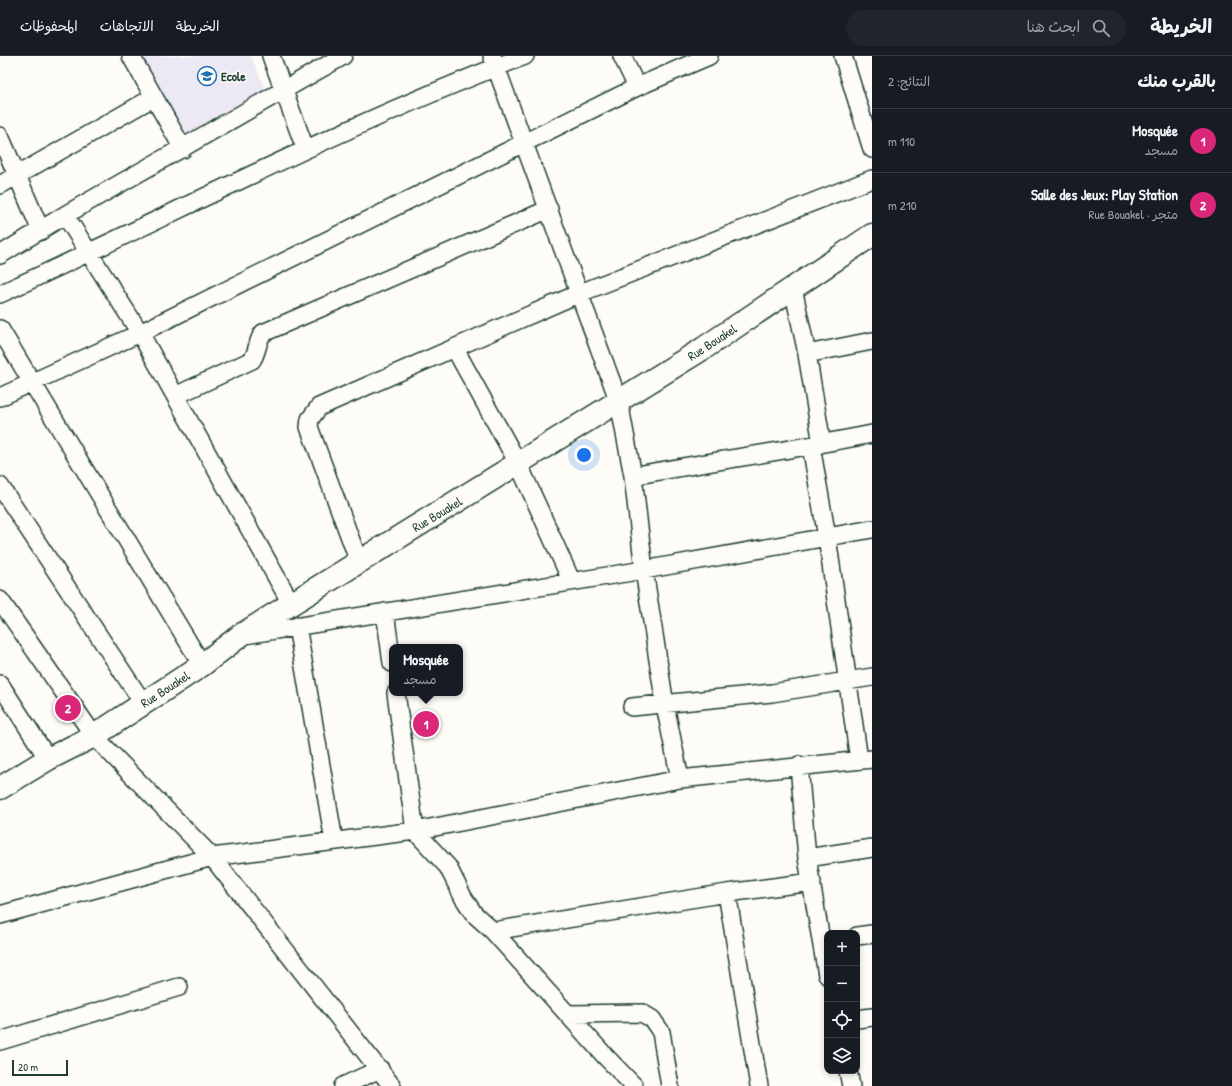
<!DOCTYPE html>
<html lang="ar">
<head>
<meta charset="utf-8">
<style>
	:root { --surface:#171b24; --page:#20242c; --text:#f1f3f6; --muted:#9ea1a6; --line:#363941; --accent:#db2777 }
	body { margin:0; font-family:"Patrick Hand","Playpen Sans Arabic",sans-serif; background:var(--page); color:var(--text); direction:rtl }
	.controls { position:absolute; right:12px; bottom:12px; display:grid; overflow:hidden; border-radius:8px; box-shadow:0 2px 6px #0003 }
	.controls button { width:36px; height:36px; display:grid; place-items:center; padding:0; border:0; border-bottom:1px solid var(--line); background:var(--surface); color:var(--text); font:20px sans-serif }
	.scale { position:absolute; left:12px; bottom:10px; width:56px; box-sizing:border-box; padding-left:4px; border:2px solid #1f3d34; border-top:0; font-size:11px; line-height:14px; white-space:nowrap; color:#1f3d34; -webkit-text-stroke:3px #fdfcf7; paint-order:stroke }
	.you { position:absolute; left:584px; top:399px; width:14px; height:14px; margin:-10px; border:3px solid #fff; border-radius:50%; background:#1a73e8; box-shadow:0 0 0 6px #1a73e833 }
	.badge { display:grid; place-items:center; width:26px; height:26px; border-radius:50%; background:var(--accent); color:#fff; font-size:13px; font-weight:700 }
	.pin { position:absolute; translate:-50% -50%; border:2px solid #fff; box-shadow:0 1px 4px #0006 }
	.popup { position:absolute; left:389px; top:588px; width:74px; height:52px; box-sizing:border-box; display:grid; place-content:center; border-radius:8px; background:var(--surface); filter:drop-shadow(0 1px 3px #0005); font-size:13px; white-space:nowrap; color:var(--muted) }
	.popup b { font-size:15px; color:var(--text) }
	.popup::after { content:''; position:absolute; left:50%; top:100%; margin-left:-8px; border:8px solid transparent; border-top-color:var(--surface) }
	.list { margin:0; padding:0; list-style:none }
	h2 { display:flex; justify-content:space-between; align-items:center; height:52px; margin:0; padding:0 16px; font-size:17px }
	h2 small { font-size:13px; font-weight:400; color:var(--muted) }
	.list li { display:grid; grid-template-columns:26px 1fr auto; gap:12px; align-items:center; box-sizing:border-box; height:64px; padding:0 16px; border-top:1px solid var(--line) }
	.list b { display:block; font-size:15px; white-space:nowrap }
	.list p { margin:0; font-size:13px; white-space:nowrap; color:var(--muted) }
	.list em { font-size:13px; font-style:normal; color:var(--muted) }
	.icon { flex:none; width:22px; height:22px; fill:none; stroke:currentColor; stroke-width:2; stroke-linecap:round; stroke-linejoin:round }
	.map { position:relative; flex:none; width:872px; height:1030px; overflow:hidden; direction:ltr }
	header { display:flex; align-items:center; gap:24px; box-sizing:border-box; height:56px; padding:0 20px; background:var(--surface); border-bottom:1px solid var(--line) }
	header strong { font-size:19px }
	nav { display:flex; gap:22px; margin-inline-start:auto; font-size:14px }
	.search { width:280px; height:36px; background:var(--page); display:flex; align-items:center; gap:10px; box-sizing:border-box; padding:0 14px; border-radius:22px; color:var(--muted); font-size:15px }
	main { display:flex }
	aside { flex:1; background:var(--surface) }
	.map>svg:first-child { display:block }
	.built { fill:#ece9f4 }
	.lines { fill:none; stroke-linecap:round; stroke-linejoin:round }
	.minor-casing { stroke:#1f3d34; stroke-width:20 }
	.secondary-casing { stroke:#1f3d34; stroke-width:25 }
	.minor { stroke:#fdfcf7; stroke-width:17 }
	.secondary { stroke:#fdfcf7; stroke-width:22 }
	.labels { text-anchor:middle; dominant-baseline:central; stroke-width:3; stroke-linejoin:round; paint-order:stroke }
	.poi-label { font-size:13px; font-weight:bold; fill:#1f3d34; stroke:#fdfcf7; text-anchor:start }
	.street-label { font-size:13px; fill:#1f3d34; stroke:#fdfcf7 }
</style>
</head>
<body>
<header>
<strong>الخريطة</strong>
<div class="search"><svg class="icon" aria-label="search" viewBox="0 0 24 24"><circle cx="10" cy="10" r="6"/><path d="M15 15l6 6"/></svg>ابحث هنا</div>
<nav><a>الخريطة</a><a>الاتجاهات</a><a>المحفوظات</a></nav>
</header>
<main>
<aside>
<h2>بالقرب منك<small>النتائج: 2</small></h2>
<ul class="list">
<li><span class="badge">1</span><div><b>Mosquée</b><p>مسجد</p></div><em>110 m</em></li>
<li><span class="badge">2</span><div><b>Salle des Jeux: Play Station</b><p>متجر · Rue Bouakel</p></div><em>210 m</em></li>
</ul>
</aside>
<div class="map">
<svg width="872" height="1030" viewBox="0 0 872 1030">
	<rect width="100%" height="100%" fill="#fdfcf7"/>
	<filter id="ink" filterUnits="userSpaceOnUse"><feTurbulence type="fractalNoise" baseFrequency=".025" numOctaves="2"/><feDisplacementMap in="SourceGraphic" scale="8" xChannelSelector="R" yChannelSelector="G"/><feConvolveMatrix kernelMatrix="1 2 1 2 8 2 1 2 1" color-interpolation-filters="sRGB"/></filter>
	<g filter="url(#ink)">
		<!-- built -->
		<path class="built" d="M141,0H251L269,41L188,81Z"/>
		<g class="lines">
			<!-- minor casing -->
			<g class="minor-casing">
				<path id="minor" d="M131,0L183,93
					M271,0L305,92
					M492,0L619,346L633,420L644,514L665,649L680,723
					M622,0L637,31
					M843,0L872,93
					M0,80L41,175
					M0,129L154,41
					M65,159L140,277L292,549
					M0,199L65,159L343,0
					M793,232L807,298L822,388
					M0,238C175,158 345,68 525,0
					M0,273L202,609
					M455,293L519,409L571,524
					M807,298L872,285
					M175,340L252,304C258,295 257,285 263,277L549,153
					M0,341L140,277L637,31L709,0
					M811,390L827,481L859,704
					M633,420C712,405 793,394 872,378
					M0,430L143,647
					M359,506L309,371L310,363L319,351L580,237L872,123
					M0,544L94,680L212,801L392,1030
					M385,556L392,607
					M297,570L334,785
					M245,579L644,514L872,473
					M0,628L48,703
					M396,637L415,775L448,811L463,841L474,858L493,875L605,1000L634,1030
					M632,651L772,637L872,621
					M799,709L807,802L827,919
					M807,802L872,792
					M727,837L759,1030
					M0,859L212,801L415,775L680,723L872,703
					M493,875L727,837L812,826
					M857,880L872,878
					M567,958L642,957L652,963L661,976L670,1030
					M857,963L872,961
					M0,985L179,931
					M848,1015L851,1030
					M343,1030L380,1013"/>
			</g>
			<!-- secondary casing -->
			<g class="secondary-casing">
				<path id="secondary" d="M0,732L48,703L94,680L202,609L241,579L704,292L872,179"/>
			</g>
			<!-- minor -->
			<use href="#minor" class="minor"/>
			<!-- secondary -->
			<use href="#secondary" class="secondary"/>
		</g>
	</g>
	<!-- icons -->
	<defs>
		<g id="school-ring" transform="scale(1)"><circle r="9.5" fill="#fdfcf7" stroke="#1f6fb2" stroke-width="1.5"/><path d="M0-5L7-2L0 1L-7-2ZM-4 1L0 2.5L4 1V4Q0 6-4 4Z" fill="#1f6fb2"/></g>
	</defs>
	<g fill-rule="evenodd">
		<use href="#school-ring" x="207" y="20"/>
	</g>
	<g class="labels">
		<!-- poi labels -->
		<g class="poi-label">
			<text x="221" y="20">Ecole</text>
		</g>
		<!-- street labels -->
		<g class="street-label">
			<text transform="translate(712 286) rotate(-33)">Rue Bouakel</text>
			<text transform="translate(437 458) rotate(-31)">Rue Bouakel</text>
			<text transform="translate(165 633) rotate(-33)">Rue Bouakel</text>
		</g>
	</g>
</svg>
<div class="controls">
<button>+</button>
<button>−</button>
<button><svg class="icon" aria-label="locate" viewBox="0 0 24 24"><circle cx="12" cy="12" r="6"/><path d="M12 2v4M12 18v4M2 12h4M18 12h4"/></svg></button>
<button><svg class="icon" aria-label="layers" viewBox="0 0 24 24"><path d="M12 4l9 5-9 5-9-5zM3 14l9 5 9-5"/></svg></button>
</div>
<div class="scale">20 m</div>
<div class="you"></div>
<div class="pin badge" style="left:426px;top:668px">1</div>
<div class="popup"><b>Mosquée</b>مسجد</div>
<div class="pin badge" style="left:68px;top:652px">2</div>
</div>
</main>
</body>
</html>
